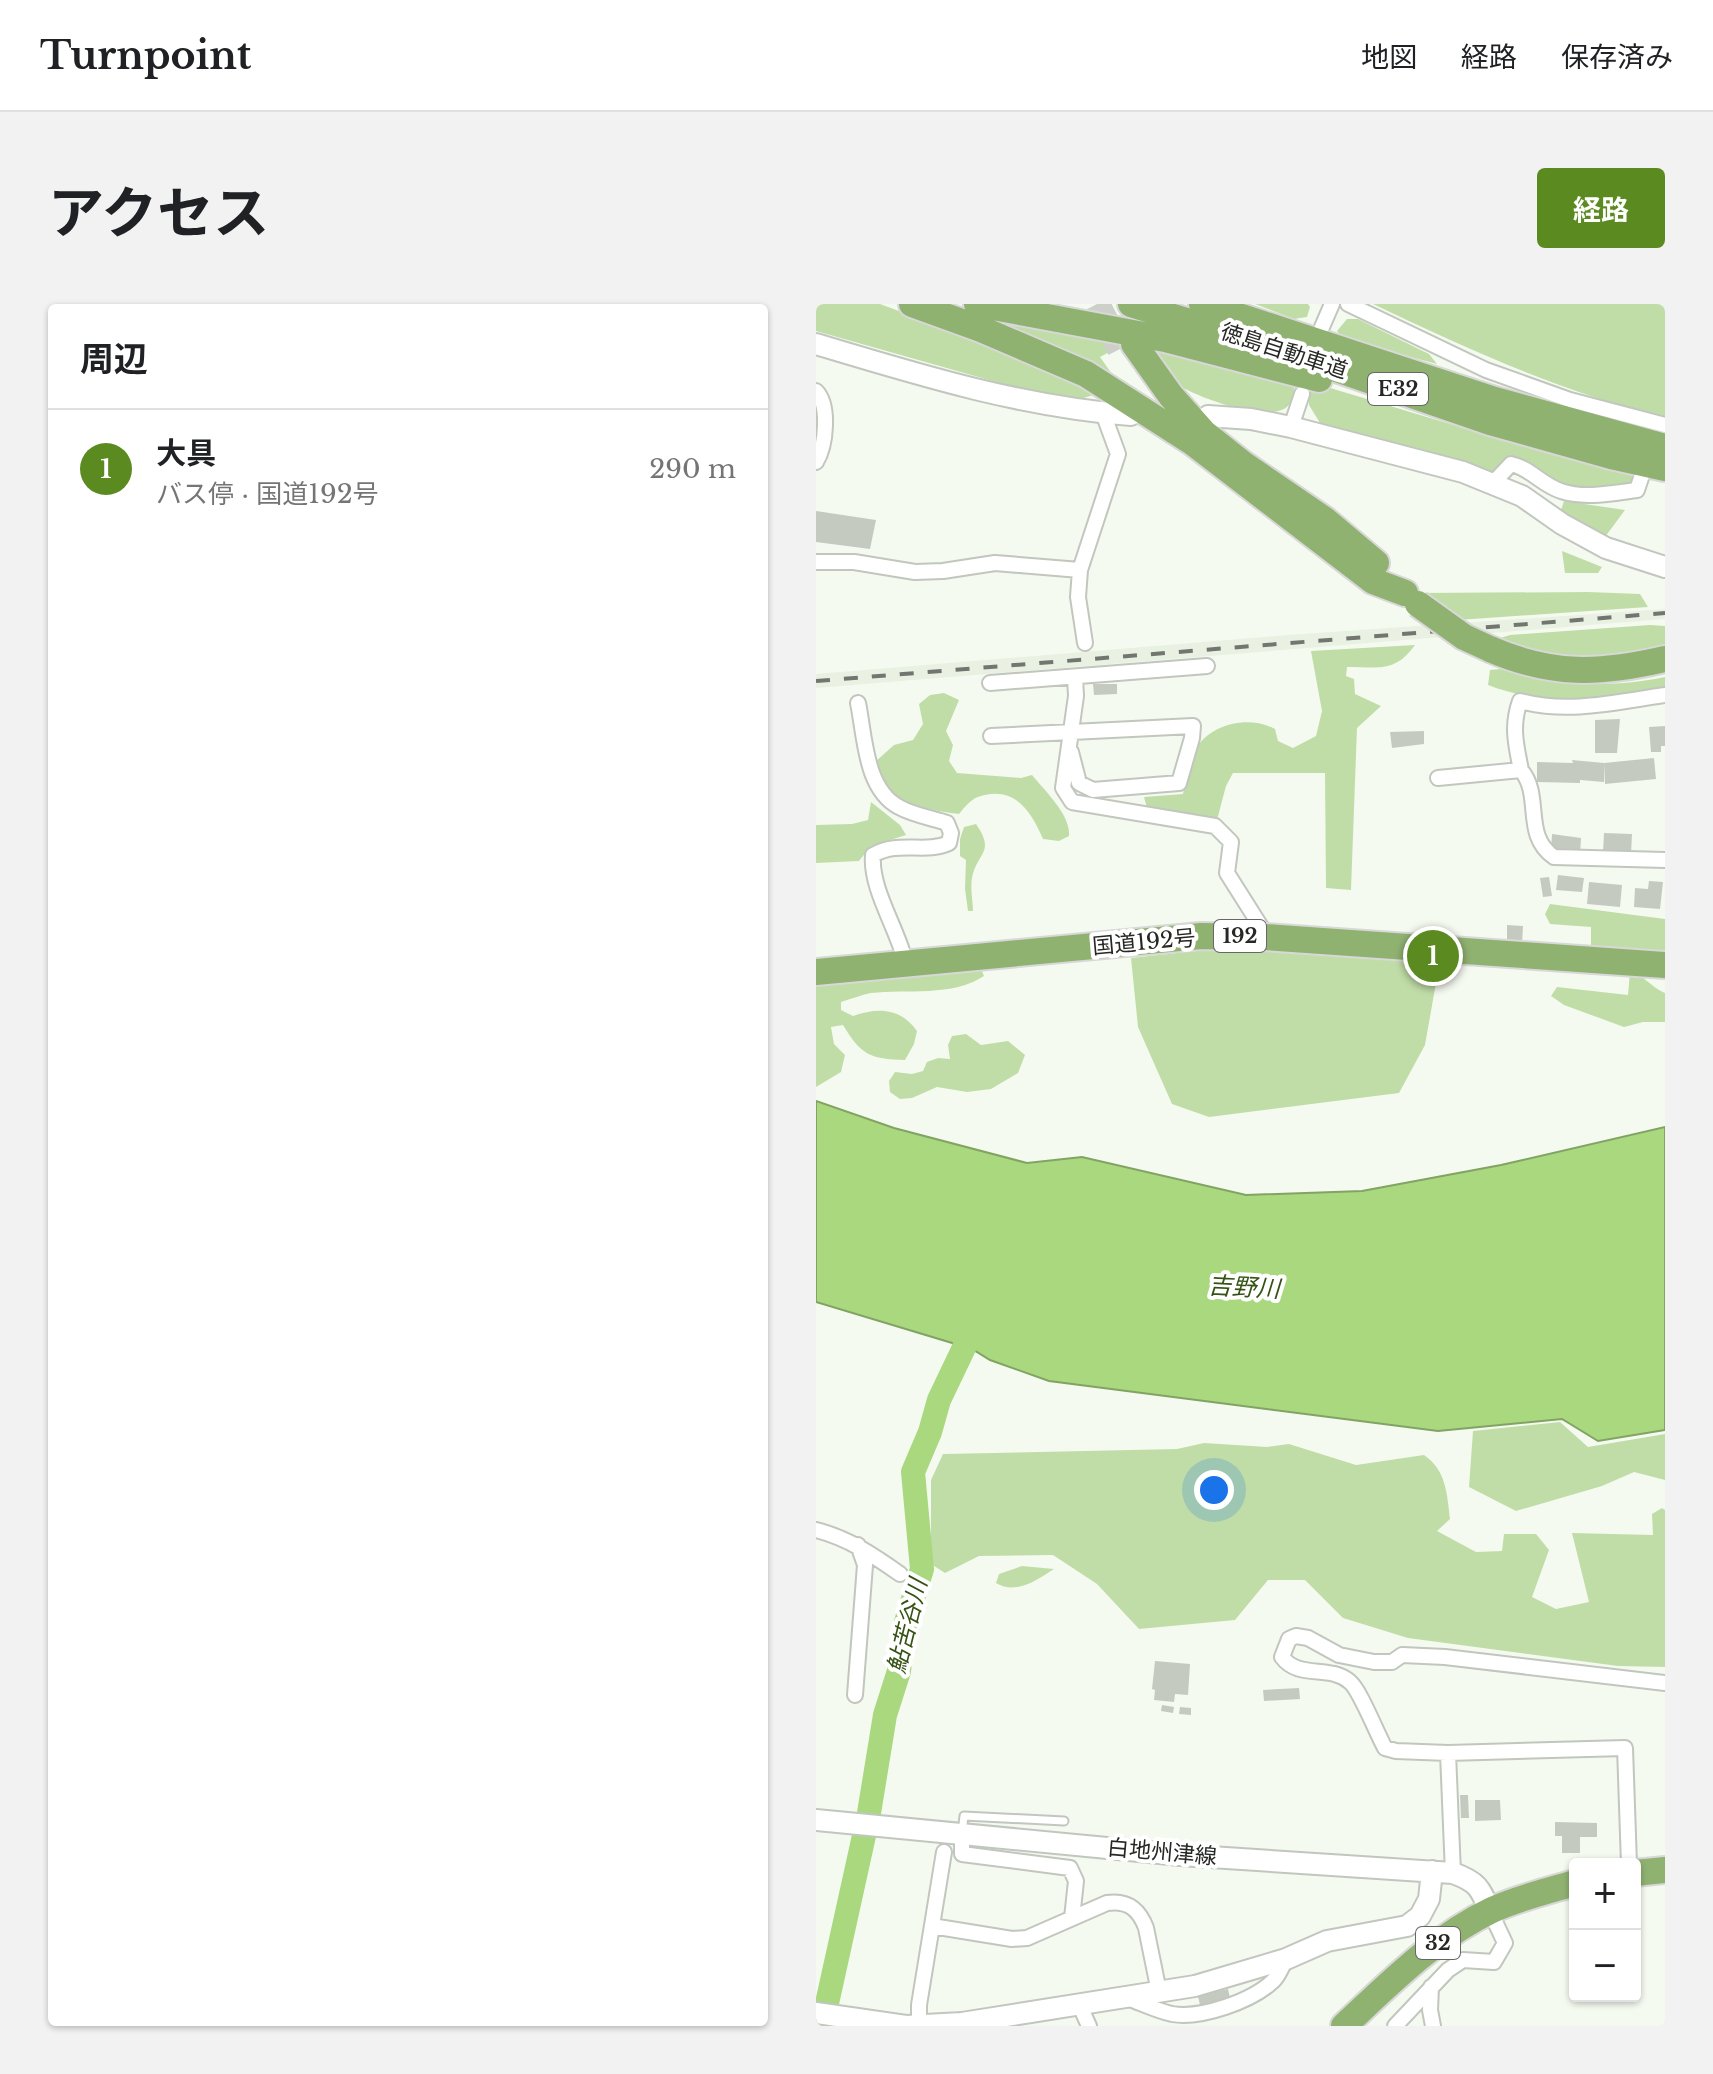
<!DOCTYPE html>
<html lang="ja">
<head>
<meta charset="utf-8">
<style>
	:root { --surface:#fff; --page:#f2f2f2; --text:#202124; --muted:#757577; --line:#e0e0e0; --accent:#5b8b20 }
	body { margin:0; font-family:"Libre Baskerville","Noto Sans JP",serif; background:var(--page); color:var(--text) }
	.controls { position:absolute; right:24px; bottom:24px; display:grid; overflow:hidden; border-radius:8px; box-shadow:0 2px 6px #0004 }
	.controls button { width:72px; height:72px; display:grid; place-items:center; padding:0; border:0; border-bottom:2px solid var(--line); background:var(--surface); color:var(--text); font:40px sans-serif }
	.you { position:absolute; left:398px; top:1186px; width:28px; height:28px; margin:-20px; border:6px solid #fff; border-radius:50%; background:#1a73e8; box-shadow:0 0 0 12px #1a73e833 }
	.badge { display:grid; place-items:center; width:52px; height:52px; border-radius:50%; background:var(--accent); color:#fff; font-size:26px; font-weight:700 }
	.pin { position:absolute; translate:-50% -50%; border:4px solid #fff; box-shadow:0 2px 8px #0006 }
	.list { margin:0; padding:0; list-style:none }
	h2 { display:flex; justify-content:space-between; align-items:center; height:104px; margin:0; padding:0 32px; font-size:34px }
	h2 small { font-size:26px; font-weight:400; color:var(--muted) }
	.list li { display:grid; grid-template-columns:52px 1fr auto; gap:24px; align-items:center; box-sizing:border-box; height:120px; padding:0 32px; border-top:2px solid var(--line) }
	.list b { display:block; font-size:30px; white-space:nowrap }
	.list p { margin:0; font-size:26px; white-space:nowrap; color:var(--muted) }
	.list em { font-size:26px; font-style:normal; color:var(--muted) }
	.map { position:relative; flex:none; width:849px; height:1722px; overflow:hidden; border-radius:8px }
	header { display:flex; align-items:center; gap:48px; box-sizing:border-box; height:112px; padding:0 40px; background:var(--surface); border-bottom:2px solid var(--line) }
	header strong { font-size:38px }
	nav { display:flex; gap:44px; margin-inline-start:auto; font-size:28px }
	.intro { display:flex; align-items:center; justify-content:space-between; box-sizing:border-box; height:192px; padding:0 48px }
	h1 { margin:0; font-size:56px }
	.button { padding:20px 36px; border-radius:8px; background:var(--accent); color:#fff; font-size:28px; font-weight:700 }
	main { display:flex; gap:48px; padding:0 48px }
	aside { flex:1; background:var(--surface); border-radius:8px; box-shadow:0 2px 6px #0004 }
	.map>svg:first-child { display:block }
	.built { fill:#e9f2e2 }
	.green { fill:#c0dda7 }
	.water { fill:#a9d87e; stroke:#82a363; stroke-width:2 }
	.lines { fill:none; stroke-linecap:round; stroke-linejoin:round }
	.river { stroke:#a9d87e; stroke-width:24 }
	.building { fill:#c5cac1 }
	.highway-tunnel { stroke:#ccd0c8; stroke-width:26; stroke-dasharray:26 13; stroke-linecap:butt }
	.lane-casing { stroke:#c1c6be; stroke-width:11 }
	.street-casing { stroke:#c1c6be; stroke-width:18 }
	.secondary-casing { stroke:#c1c6be; stroke-width:24 }
	.highway-casing { stroke:#d8d8d8; stroke-width:30 }
	.lane { stroke:#fff; stroke-width:7 }
	.street { stroke:#fff; stroke-width:14 }
	.secondary { stroke:#fff; stroke-width:20 }
	.highway { stroke:#90b271; stroke-width:26 }
	.rail { stroke:#727570; stroke-width:4; stroke-dasharray:14 14; stroke-linecap:butt }
	.highway-bridge-casing { stroke:#d8d8d8; stroke-width:30; stroke-linecap:butt }
	.highway-bridge { stroke:#90b271; stroke-width:26 }
	.labels { text-anchor:middle; dominant-baseline:central; stroke-width:8; stroke-linejoin:round; paint-order:stroke }
	.shield { fill:#fff; stroke:#676866; stroke-width:2 }
	.shield-label { font-size:20px; font-weight:bold; fill:#262825 }
	.street-label { font-size:22px; fill:#262825; stroke:#fff }
	.water-label { font-size:24px; font-style:italic; fill:#365315; stroke:#fff }
</style>
</head>
<body>
<header>
<strong>Turnpoint</strong>
<nav><a>地図</a><a>経路</a><a>保存済み</a></nav>
</header>
<div class="intro"><h1>アクセス</h1><a class="button">経路</a></div>
<main>
<aside>
<h2>周辺<small></small></h2>
<ul class="list">
<li><span class="badge">1</span><div><b>大具</b><p>バス停 · 国道192号</p></div><em>290 m</em></li>
</ul>
</aside>
<div class="map">
<svg width="849" height="1722" viewBox="0 0 849 1722">
	<rect width="100%" height="100%" fill="#f5faf1"/>
	<!-- built -->
	<path class="built" d="M849,305V315L0,384V370L471,331Z"/>
	<!-- green -->
	<path class="green" d="M0,0H64L148,31L284,89L258,97L212,87L0,27Z
		M439,0H492L494,3L491,13L478,15Z
		M557,0H849V113C747,89 652,45 557,0Z
		M171,14L312,38L284,53L296,70L292,74Z
		M531,15H542L613,50L621,60L527,35L521,27Z
		M333,41L479,78C478,85 478,96 472,102C453,122 361,88 346,69C340,62 337,50 333,41Z
		M501,80L694,138L814,168L819,177L814,182L784,186L746,182L727,172L713,158L692,155L677,169L504,119L493,101V87Z
		M748,197L809,206L789,233L745,206Z
		M746,247L786,263L782,269H749Z
		M772,288L824,290L832,303L642,316L603,289Z
		M834,321L849,322V344L817,352L742,354L678,336L694,331Z
		M599,341C579,369 563,363 531,363L530,372L538,375L539,390L565,402L541,424L535,586L510,584L509,469H417L410,482L401,516L331,504L328,493L367,490C370,476 372,458 379,446C394,419 434,411 459,425L462,437L477,444L500,432L506,407L495,347Z
		M684,365C741,381 791,385 849,373V384C789,393 730,404 672,381L674,366Z
		M128,389L143,396L130,427L137,441L133,457L141,469L205,474L216,471C229,487 255,511 253,532L243,537L227,535C215,507 198,480 162,493C155,495 148,504 143,510C111,506 63,498 59,458L78,441L97,436L107,420L103,400L114,391Z
		M55,498L84,521L90,531L55,542L43,557L0,559V521L36,520L52,516Z
		M160,520C180,549 161,548 156,574C154,584 157,597 157,607H152L149,585L150,556L144,552V535L148,523Z
		M734,600L849,615V653L775,648V623L734,620L729,610Z
		M436,641L603,655L606,661L623,662L609,741L583,789L393,813L356,800L322,723L315,654Z
		M165,665L168,672C137,693 91,685 55,689C45,691 35,695 25,698V706L37,712C62,703 85,704 101,727L98,740L89,756C54,755 45,751 27,721L15,723L18,740L29,751L25,768L0,783V679Z
		M814,668C827,670 836,684 849,689V718H827L808,723L748,701L735,692L741,683L812,691Z
		M150,730L165,741L192,737L209,751L202,769L175,785L151,788L121,783L96,794L84,795L74,788L73,777L79,768L96,770L107,767L111,758L122,754L134,755L132,741L136,732Z
		M744,1118L772,1143L849,1130V1176L818,1168L786,1182L700,1207L653,1183L657,1127Z
		M388,1139L451,1143L473,1140L540,1161L608,1151C630,1166 631,1189 634,1215L621,1227L660,1248L686,1247L688,1230H720L733,1246L716,1293L740,1305L773,1298L756,1229L837,1231L836,1210L846,1204L849,1206V1363L802,1362L592,1334L527,1314L489,1276H452L419,1316L323,1325L281,1280L237,1251L163,1252L129,1269L115,1260V1176L127,1150L361,1145Z
		M206,1262L238,1265C221,1276 200,1291 180,1279L183,1270Z"/>
	<!-- water -->
	<path class="water" d="M0,797L78,824L211,859L266,853L430,891L546,887L685,861L849,823V1126L782,1137L746,1115L622,1127L233,1077L174,1056L156,1045L0,998Z"/>
	<g class="lines">
		<!-- river -->
		<path class="river" d="M6,1722L53,1509L69,1411L83,1367L88,1325L106,1265L97,1168L114,1128L123,1096L155,1029L152,1014"/>
	</g>
	<!-- building -->
	<path class="building" d="M0,207L60,216L54,245L0,238Z
		M277,380H301V390L278,391Z
		M804,415L801,449H779V416Z
		M849,422V442H845V448H835L833,423Z
		M608,427V440L576,444L574,428Z
		M838,454L840,475L789,480L788,459Z
		M756,456L788,459V478L764,476V479L721,478V458L757,459Z
		M788,529L816,530L815,550L787,549Z
		M736,530L765,534L764,551L735,548Z
		M742,571L768,574L766,588L740,586Z
		M733,573L736,592L727,593L724,574Z
		M833,577L847,578L844,605L818,603L819,584L832,585Z
		M773,578L806,581L804,603L771,600Z
		M691,621L707,622L706,640L691,639Z
		M339,1357L374,1360L372,1391L359,1390L358,1398L338,1396L339,1386L336,1385Z
		M483,1384L484,1395L448,1397L447,1386Z
		M346,1401L358,1403L357,1409L345,1407Z
		M364,1403L375,1404V1411L363,1410Z
		M644,1491H652L653,1514H645Z
		M659,1496H684L685,1516L659,1517Z
		M739,1518L781,1519V1533H764V1549H746V1532H739Z
		M412,1685L414,1694L384,1701L382,1692Z"/>
	<g class="lines">
		<!-- highway-tunnel -->
		<path class="highway-tunnel" d="M281,0L304,45"/>
		<!-- lane casing -->
		<g class="lane-casing">
			<path id="lane" d="M146,1529L148,1512L248,1517"/>
		</g>
		<!-- street casing -->
		<g class="street-casing">
			<path id="street" d="M532,0L670,66L754,96L849,121
				M506,23L516,0
				M0,87C14,101 10,142 0,158
				M475,123L486,90
				M677,179L695,160C714,164 726,181 745,187C768,195 797,189 821,186L826,171
				M0,258H38L99,268L127,267L179,259L264,266
				M269,339L262,293L264,266L302,150L287,109
				M259,373L260,392L247,484L256,498L399,522L415,538L411,569L447,626L449,633
				M174,379L391,362
				M42,399C49,433 49,485 83,503C97,511 116,514 131,519L135,529L133,539C109,550 83,536 57,551C54,585 82,625 90,660
				M175,432L377,422L376,434L363,479L277,486L263,479L255,448
				M705,466C700,441 695,422 704,397C752,410 800,398 849,391
				M622,474L705,466C727,492 706,531 738,553L849,556
				M0,1226C32,1234 57,1251 84,1270
				M39,1391L49,1261L42,1241
				M632,1449L809,1444L813,1560
				M146,1531V1550L254,1564L260,1577L256,1614
				M637,1569L632,1449L580,1447L569,1444C561,1430 544,1386 534,1378C514,1360 483,1376 466,1353L473,1335L480,1332L492,1334L523,1351L558,1358H576L586,1351L629,1353L849,1379
				M116,1622L196,1635L211,1634L291,1599C312,1596 323,1605 330,1624L343,1688
				M615,1683L614,1706L617,1722
				M314,1695C327,1700 342,1707 356,1710C385,1715 436,1697 457,1677C463,1672 466,1662 470,1655
				M264,1702L273,1722
				M103,1722V1701L128,1548
				M579,1722L632,1666L647,1656L678,1658L689,1639L674,1607"/>
		</g>
		<!-- secondary casing -->
		<g class="secondary-casing">
			<path id="secondary" d="M0,40C103,71 207,103 315,111
				M392,112L435,115L475,123L647,168L706,192L746,220L790,244L849,263
				M0,1516L364,1551L637,1569C662,1578 664,1584 674,1607
				M0,1709L90,1722L146,1719L379,1682L470,1655L511,1637L591,1622L604,1612L613,1595L616,1567"/>
		</g>
		<!-- highway casing -->
		<g class="highway-casing">
			<path id="highway" d="M96,0L165,25L270,70L376,138L557,277L589,289
				M161,0L349,35L503,75
				M315,0L465,46L674,118L795,152L849,164
				M386,0L679,96L849,143
				M318,40L355,92L388,129L427,160L509,216L560,259
				M674,345C736,372 784,370 849,355
				M0,668L385,632L449,633L849,661
				M819,1569L849,1566
				M528,1722C573,1680 619,1633 676,1606C702,1594 731,1587 759,1579"/>
		</g>
		<!-- lane -->
		<use href="#lane" class="lane"/>
		<!-- street -->
		<use href="#street" class="street"/>
		<!-- secondary -->
		<use href="#secondary" class="secondary"/>
		<!-- highway -->
		<use href="#highway" class="highway"/>
		<!-- rail -->
		<path class="rail" d="M0,377L849,309"/>
		<!-- highway-bridge casing -->
		<g class="highway-bridge-casing">
			<path id="highway-bridge" d="M602,300L648,333L674,345"/>
		</g>
		<!-- highway-bridge -->
		<use href="#highway-bridge" class="highway-bridge"/>
	</g>
	<g class="labels">
		<!-- shield labels -->
		<g class="shield">
			<rect x="552" y="69" width="60" height="32" rx="6"/>
			<rect x="398" y="616" width="52" height="32" rx="6"/>
			<rect x="600" y="1623" width="44" height="32" rx="6"/>
		</g>
		<g class="shield-label">
			<text x="582" y="85">E32</text>
			<text x="424" y="632">192</text>
			<text x="622" y="1639">32</text>
		</g>
		<!-- street labels -->
		<g class="street-label">
			<text transform="translate(468 47) rotate(18)">徳島自動車道</text>
			<text transform="translate(328 638) rotate(-5)">国道192号</text>
			<text transform="translate(346 1548) rotate(5)">白地州津線</text>
		</g>
		<!-- water labels -->
		<g class="water-label">
			<text transform="translate(428 983) rotate(3)">吉野川</text>
			<text transform="translate(91 1322) rotate(-76)">鮎苦谷川</text>
		</g>
	</g>
</svg>
<div class="controls">
<button>+</button>
<button>−</button>
</div>
<div class="you"></div>
<div class="pin badge" style="left:617px;top:652px">1</div>
</div>
</main>
</body>
</html>
